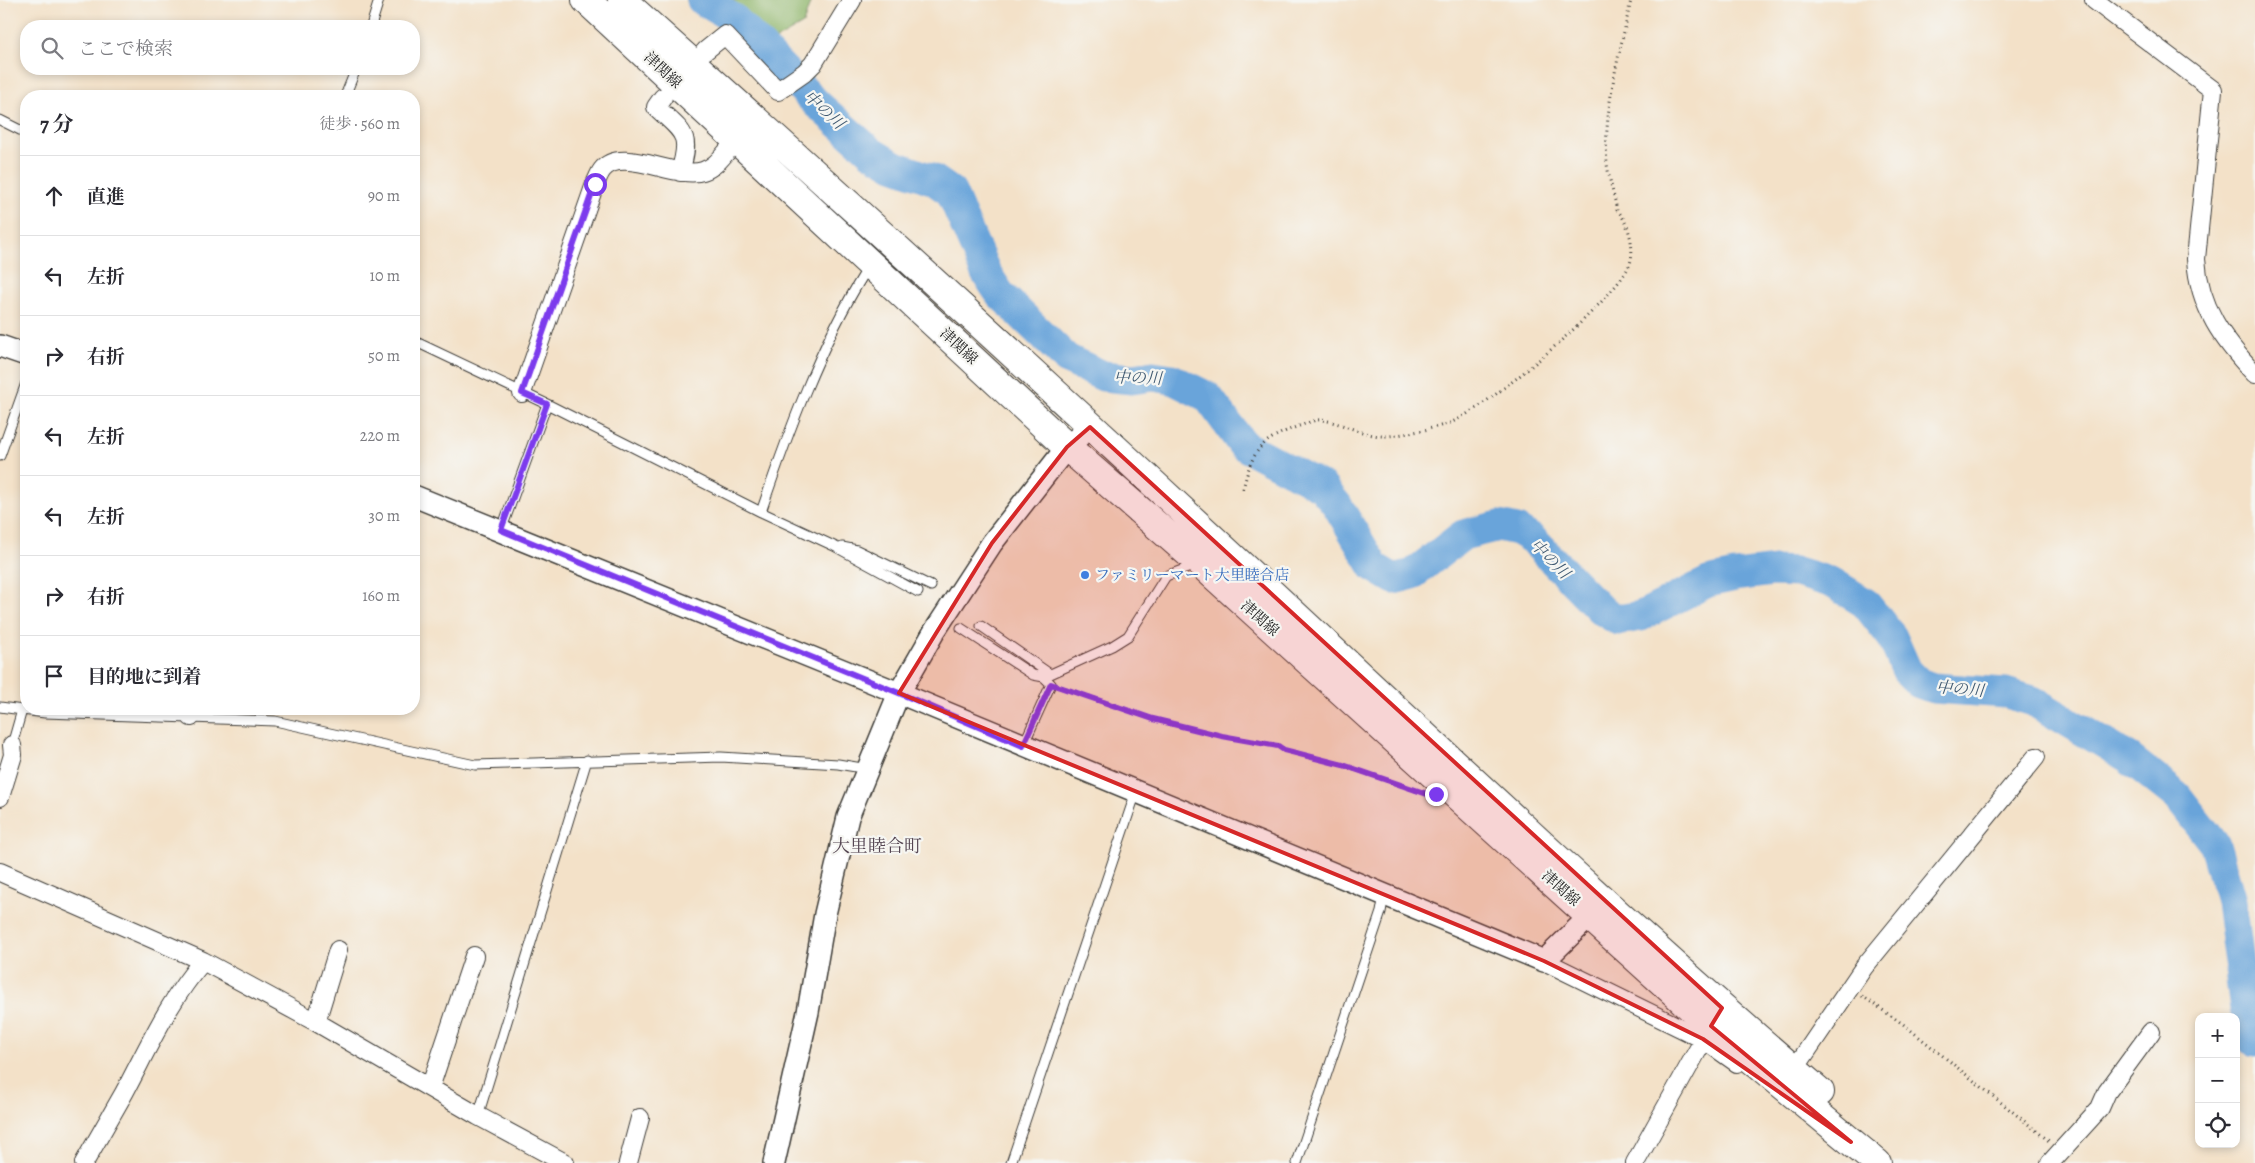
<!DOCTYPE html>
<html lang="ja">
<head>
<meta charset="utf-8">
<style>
	:root { --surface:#fff; --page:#f2f2f3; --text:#2b2b33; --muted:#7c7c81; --line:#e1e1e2 }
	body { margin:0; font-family:Alegreya,"Noto Serif JP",serif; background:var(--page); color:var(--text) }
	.controls { position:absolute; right:15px; bottom:15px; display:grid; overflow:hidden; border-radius:10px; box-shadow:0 2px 8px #0003 }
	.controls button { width:45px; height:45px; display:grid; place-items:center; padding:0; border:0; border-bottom:1px solid var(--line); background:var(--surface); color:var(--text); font:25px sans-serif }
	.stop { position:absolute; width:15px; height:15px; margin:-11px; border:4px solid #7c3aed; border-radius:50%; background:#fff }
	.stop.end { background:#7c3aed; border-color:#fff; box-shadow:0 1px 5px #0008 }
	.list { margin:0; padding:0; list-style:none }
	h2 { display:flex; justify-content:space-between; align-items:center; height:65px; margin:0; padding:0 20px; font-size:21px }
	h2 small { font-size:16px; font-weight:400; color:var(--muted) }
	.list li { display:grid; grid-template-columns:32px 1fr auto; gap:15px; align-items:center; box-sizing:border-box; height:80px; padding:0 20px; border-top:1px solid var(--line) }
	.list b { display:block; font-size:19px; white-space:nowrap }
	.list em { font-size:16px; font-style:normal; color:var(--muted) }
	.icon { flex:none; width:28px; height:28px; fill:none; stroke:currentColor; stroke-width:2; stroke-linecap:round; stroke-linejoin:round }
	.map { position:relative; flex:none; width:2255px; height:1163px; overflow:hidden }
	.search { position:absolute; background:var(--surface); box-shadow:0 2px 8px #0003; left:20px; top:20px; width:400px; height:55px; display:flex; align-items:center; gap:12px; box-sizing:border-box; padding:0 18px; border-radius:20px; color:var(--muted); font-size:19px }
	.panel { position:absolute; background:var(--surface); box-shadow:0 2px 8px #0003; left:20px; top:90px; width:400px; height:625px; border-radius:20px }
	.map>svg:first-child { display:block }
	.forest { fill:#90b66c; stroke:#566944 }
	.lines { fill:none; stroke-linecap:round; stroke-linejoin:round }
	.river { stroke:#69a4da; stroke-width:31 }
	.service-casing { stroke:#3c3a36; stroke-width:11 }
	.minor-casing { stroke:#3c3a36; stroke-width:20 }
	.tertiary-casing { stroke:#3c3a36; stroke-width:24 }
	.primary-casing { stroke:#3c3a36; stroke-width:30 }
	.path { stroke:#3c3a36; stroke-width:3; stroke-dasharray:1 4; stroke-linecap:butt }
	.service { stroke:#fff; stroke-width:9 }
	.minor { stroke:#fff; stroke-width:18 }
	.tertiary { stroke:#fff; stroke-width:21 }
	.primary { stroke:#fff; stroke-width:28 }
	.route { stroke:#7c3aed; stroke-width:6 }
	.marked { fill:#d62828; fill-opacity:0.2; stroke:#d62828; stroke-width:4; stroke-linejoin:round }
	.shop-dot { fill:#3f7fe0; stroke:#f6f6f2; stroke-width:2 }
	.labels { text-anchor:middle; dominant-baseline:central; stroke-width:4.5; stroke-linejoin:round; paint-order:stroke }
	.street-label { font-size:15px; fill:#1c1c1c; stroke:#f6f6f2 }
	.shop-label { font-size:15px; fill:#366cbe; stroke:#f6f6f2; text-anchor:start }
	.water-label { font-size:16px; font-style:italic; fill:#3f5971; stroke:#f6f6f2 }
	.quarter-label { font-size:18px; fill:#554653; stroke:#f6f6f2 }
</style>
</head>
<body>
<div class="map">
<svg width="2255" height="1163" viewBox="0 0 2255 1163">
	<rect width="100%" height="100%" fill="#f6f6f2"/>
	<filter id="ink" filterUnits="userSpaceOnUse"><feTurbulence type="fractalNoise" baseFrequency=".02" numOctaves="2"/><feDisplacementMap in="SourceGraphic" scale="10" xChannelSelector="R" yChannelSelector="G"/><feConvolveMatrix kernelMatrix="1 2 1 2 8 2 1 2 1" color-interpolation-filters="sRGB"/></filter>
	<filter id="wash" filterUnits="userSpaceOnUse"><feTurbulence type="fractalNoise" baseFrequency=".0096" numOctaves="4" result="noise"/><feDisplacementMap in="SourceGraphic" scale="20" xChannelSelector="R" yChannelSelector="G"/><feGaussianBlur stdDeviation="1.12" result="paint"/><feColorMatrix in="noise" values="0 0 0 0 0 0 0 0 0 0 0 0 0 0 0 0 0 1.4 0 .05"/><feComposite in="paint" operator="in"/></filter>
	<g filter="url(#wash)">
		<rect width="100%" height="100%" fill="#f3e1c8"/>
		<!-- forest -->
		<path class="forest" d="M686,0H811L803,24L758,50Z"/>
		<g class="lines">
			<!-- river -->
			<path class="river" d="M702,0L734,19L817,104L871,152L893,165L934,180L951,192L986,273L1000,294L1067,359L1103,376L1132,379L1153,376L1172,379L1208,397L1243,445L1322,487L1337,505L1374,567L1394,579L1413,574L1463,535L1499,526L1517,530L1532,539L1600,609L1618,620L1641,616L1708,582L1735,576L1774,571L1797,572L1833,583L1865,603L1892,637L1907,671L1919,683L1933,688L2006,693L2033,701L2129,758L2177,796L2215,845L2231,901L2245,1009L2255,1041"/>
		</g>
	</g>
	<g filter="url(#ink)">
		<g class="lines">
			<!-- service casing -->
			<g class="service-casing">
				<path id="service" d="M371,26L379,0
					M345,96L356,69
					M0,120L26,133
					M414,341L547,404L761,512L834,546L918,592
					M0,456L26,383
					M761,512C788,433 820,345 864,274
					M501,531L547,404
					M842,547L857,550L931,586
					M981,626L1050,674
					M961,628L1033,675L1044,677
					M0,707L45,713L275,721L475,765L721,757L838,764L868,769
					M12,745L22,710
					M1023,746L1051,684L1044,677L1112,646L1128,636L1166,576L1196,565
					M478,1116L587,760
					M1011,1163L1136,792
					M1297,1163L1381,912L1384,895"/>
			</g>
			<!-- minor casing -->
			<g class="minor-casing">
				<path id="minor" d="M2094,0L2213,90L2196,259C2199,307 2223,340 2255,374
					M705,51L725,35L778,91L804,73L813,64L852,0
					M663,97L656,107C683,133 692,133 680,172
					M522,393L595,184C597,180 599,174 602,170C621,145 676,180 703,171C715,167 721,158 729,149
					M191,717L197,709
					M0,797L13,755L12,745
					M0,872L203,961L316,1022L478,1116L565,1163
					M1544,961L1703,1039L1737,1063
					M316,1022L338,950
					M1794,1070L1864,967L2036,757
					M430,1088L474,956
					M84,1163C97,1140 111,1116 124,1093C148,1048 169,1000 203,961
					M628,1163L640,1118
					M1635,1163L1709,1030
					M2050,1163L2100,1108L2107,1092L2151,1032"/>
			</g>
			<!-- tertiary casing -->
			<g class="tertiary-casing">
				<path id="tertiary" d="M0,346L26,355
					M414,496L899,693L1544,961L1591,915
					M774,1163L808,1012L825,914L848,817L899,693L934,632L992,543L1067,447L1090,427"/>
			</g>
			<!-- primary casing -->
			<g class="primary-casing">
				<path id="primary" d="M586,0L1067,447L1201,564L1711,1026L1877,1163
					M622,0C839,194 1053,390 1266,588C1449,758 1630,930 1820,1092"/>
			</g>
			<!-- path -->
			<path class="path" d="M1243,489C1253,448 1261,440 1299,426C1306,424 1315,419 1321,420C1342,422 1363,436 1383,436C1395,437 1440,427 1450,423C1489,407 1612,303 1629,266C1636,251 1629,222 1617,210C1614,195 1609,179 1607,164C1603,109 1620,53 1631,0
				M1061,687L1153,719L1222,736L1278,745L1284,750L1343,765L1417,791
				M1862,996L1903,1024L2049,1141"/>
			<!-- service -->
			<use href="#service" class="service"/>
			<!-- minor -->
			<use href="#minor" class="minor"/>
			<!-- tertiary -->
			<use href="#tertiary" class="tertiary"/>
			<!-- primary -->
			<use href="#primary" class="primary"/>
		</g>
	</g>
	<g class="lines" filter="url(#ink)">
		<!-- route -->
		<path class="route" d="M595,184L522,393L547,404L501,530L899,693L1023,746L1051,684L1153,719L1222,736L1278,746L1284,750L1343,765L1430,795L1436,794"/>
	</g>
	<!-- marked area -->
	<path class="marked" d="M1090,427L1722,1008L1711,1026L1851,1142L1703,1039L1544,961L899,693L992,543L1067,447Z"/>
	<!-- markers -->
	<circle class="shop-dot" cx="1085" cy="575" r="5"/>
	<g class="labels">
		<!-- street labels -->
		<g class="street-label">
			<text transform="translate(663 70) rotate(43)">津関線</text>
			<text transform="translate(959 346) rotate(43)">津関線</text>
			<text transform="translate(1260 618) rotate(42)">津関線</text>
			<text transform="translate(1561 888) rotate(42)">津関線</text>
		</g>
		<!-- shop labels -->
		<g class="shop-label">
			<text x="1095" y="575">ファミリーマート大里睦合店</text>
		</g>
		<!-- water labels -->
		<g class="water-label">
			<text transform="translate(824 110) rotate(43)">中の川</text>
			<text transform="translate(1138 378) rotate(2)">中の川</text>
			<text transform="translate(1550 559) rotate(45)">中の川</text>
			<text transform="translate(1960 689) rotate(5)">中の川</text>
		</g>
		<!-- quarter labels -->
		<g class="quarter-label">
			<text x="877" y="846">大里睦合町</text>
		</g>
	</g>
</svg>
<div class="controls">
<button>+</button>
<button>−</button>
<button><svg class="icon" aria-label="locate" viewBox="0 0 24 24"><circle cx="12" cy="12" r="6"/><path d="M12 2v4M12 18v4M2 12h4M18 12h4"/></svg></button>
</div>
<div class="stop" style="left:595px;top:184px"></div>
<div class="stop end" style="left:1436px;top:794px"></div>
<div class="search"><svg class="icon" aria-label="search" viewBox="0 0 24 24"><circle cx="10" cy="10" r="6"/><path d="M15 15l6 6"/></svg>ここで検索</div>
<section class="panel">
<h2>7 分<small>徒歩 · 560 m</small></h2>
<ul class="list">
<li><svg class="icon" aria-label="ahead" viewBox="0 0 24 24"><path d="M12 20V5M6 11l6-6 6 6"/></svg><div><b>直進</b></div><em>90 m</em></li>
<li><svg class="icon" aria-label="left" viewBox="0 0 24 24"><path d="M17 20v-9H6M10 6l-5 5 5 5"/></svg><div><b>左折</b></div><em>10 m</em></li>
<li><svg class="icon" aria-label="right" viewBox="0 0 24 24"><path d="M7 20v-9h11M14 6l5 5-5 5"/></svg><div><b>右折</b></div><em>50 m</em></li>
<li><svg class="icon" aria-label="left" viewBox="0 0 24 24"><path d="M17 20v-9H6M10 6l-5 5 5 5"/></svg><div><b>左折</b></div><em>220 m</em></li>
<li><svg class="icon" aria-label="left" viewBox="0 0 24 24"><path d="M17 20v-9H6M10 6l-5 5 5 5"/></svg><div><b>左折</b></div><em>30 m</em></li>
<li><svg class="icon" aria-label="right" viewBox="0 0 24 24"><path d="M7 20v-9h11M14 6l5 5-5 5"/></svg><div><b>右折</b></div><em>160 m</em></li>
<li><svg class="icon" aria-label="arrive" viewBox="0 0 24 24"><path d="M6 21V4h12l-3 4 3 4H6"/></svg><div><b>目的地に到着</b></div></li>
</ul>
</section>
</div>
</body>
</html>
